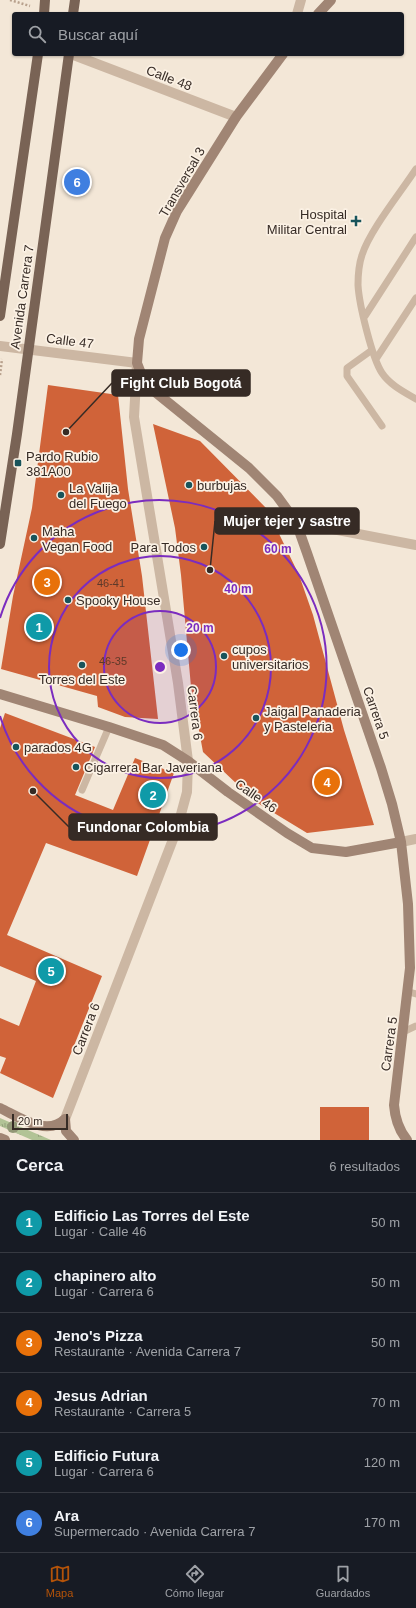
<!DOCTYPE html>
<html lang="es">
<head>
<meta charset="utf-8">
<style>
	:root { --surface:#171b24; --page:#242831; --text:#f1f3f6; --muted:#9ea1a6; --line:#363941; --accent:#b45309 }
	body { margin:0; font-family:Arial,sans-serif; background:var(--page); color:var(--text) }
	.scale { position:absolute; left:12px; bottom:10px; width:56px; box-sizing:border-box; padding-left:4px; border:2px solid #362b25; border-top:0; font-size:11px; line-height:14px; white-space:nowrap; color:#362b25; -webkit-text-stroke:3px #fbf1e4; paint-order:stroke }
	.you { position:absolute; left:181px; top:650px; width:14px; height:14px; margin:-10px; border:3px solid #fff; border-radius:50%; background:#1a73e8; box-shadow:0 0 0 6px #1a73e833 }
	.badge { display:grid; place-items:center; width:26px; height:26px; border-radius:50%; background:var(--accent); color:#fff; font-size:13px; font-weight:700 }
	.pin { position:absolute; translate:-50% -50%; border:2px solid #fff; box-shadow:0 1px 4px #0006 }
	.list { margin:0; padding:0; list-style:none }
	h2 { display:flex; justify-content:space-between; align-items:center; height:52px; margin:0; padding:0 16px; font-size:17px }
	h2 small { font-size:13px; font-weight:400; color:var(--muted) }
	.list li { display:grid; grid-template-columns:26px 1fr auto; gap:12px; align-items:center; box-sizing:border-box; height:60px; padding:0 16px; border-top:1px solid var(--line) }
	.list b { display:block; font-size:15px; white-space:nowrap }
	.list p { margin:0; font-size:13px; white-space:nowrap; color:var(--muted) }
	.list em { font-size:13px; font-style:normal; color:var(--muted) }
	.icon { flex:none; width:22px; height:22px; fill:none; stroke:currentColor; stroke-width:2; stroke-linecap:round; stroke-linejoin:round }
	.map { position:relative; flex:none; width:416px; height:1140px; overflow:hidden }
	.search { position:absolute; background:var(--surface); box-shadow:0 1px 3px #0004; left:12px; right:12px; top:12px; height:44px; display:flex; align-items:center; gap:10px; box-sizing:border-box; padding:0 14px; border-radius:4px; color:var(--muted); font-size:15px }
	.sheet { height:412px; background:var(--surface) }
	nav { display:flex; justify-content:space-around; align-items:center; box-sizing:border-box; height:56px; border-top:1px solid var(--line); background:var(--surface); font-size:11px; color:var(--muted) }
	nav a { display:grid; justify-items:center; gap:2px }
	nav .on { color:var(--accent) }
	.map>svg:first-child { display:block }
	.grass { fill:url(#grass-tufts) }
	.building { fill:#d06339 }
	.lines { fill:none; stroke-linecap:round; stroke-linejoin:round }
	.path { stroke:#b8a18d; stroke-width:2.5; stroke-dasharray:2 2; stroke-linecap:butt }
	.lane { stroke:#ccb7a3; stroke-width:7 }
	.street { stroke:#ccb7a3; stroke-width:10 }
	.secondary { stroke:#a08574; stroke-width:10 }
	.primary { stroke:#796355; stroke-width:10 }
	.tree { fill:#929776 }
	.ring { fill:none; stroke:#7b2cbf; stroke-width:2 }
	.poi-dot { fill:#18545b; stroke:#fbf1e4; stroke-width:1.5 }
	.labels { text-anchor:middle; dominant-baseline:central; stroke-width:3.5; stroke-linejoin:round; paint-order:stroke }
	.number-label { font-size:11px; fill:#5c392a }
	.street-label { font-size:13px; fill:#362b25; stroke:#fbf1e4 }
	.poi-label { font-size:13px; fill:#362b25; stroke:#fbf1e4; text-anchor:start }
	.centre { fill:#7b2cbf; stroke:#fbf1e4; stroke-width:2 }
	.ring-label { font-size:12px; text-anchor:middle; font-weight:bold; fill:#7b2cbf; stroke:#fbf1e4; stroke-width:3.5; stroke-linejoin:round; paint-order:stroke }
	.leader { fill:none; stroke:#362b25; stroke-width:1.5 }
	.callout-dot { fill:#362b25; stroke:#fbf1e4; stroke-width:1.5 }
	.callout { fill:#362b25; stroke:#362b25; stroke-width:1.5 }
	.callout-label { font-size:14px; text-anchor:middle; font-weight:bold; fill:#fff }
</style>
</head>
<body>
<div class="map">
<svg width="416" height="1140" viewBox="0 0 416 1140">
	<defs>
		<pattern id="grass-tufts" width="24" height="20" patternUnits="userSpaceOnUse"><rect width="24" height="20" fill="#b2c396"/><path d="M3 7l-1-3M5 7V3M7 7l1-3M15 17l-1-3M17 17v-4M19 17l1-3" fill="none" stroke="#929f7a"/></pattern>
	</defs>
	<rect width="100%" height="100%" fill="#f3e7d7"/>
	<!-- grass -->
	<path class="grass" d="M0,1118L51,1140H32L0,1126Z"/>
	<!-- building -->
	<path class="building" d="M48,385L118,395L128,489L142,576L158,719L125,717L98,707L97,696L1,669L13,596L32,508Z
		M153,424L200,441L267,509L299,575L313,615L344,730L374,825L307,833L256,802L203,752L191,687L181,575L175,528Z
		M5,713L95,747L75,795L113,810L135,758L174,773L137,876L46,843L7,935L102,976L53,1098L0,1073L6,1058L0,1056V1018L19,1026L36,981L0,966V728Z
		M320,1107H369V1140H320Z"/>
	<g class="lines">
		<!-- path -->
		<path class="path" d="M10,0L30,6
			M0,375L2,359"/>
		<!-- lane -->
		<path class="lane" d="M416,169C401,192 370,230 362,255C359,264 358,275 358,285C359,304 372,358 382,373C390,385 404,392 416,399
			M365,316L416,237
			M372,350L347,368V376L382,426
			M376,359L416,298
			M82,790L109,727
			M409,992L416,994
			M403,1032L416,1026"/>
		<!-- street -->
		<path class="street" d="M297,14L301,0
			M71,54L236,117
			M0,346L137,363L134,417L178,683L188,761L187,792L177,829L65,1119
			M296,522L416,545
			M401,842L416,839"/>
		<!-- secondary -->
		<path class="secondary" d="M318,14L331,0
			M283,54L236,117L177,211L165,238L139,339L137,363L144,381L154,391L249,468L277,496L296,522L307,553L381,768L392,804L401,842L408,904L410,968L394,1105C395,1118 398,1129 407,1140
			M0,694L109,727L163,745L188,761L228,792L287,833L312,848L346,852L401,842
			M0,1108C19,1117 47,1137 65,1119
			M65,1119L66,1131L74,1140
			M0,1138L5,1140"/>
		<!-- primary -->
		<path class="primary" d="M44,14L45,0
			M73,14L75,0
			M0,316L38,54
			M0,544L17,434L69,54"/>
	</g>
	<!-- trees -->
	<circle class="tree" cx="13" cy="1127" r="6"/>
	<!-- distance rings -->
	<circle cx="160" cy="667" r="56" fill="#7b2cbf" fill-opacity=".12"/>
	<g class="ring">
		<circle cx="160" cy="667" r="56"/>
		<circle cx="160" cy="667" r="111"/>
		<path d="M0 618A167 167 0 1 1 0 716"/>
	</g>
	<!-- markers -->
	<g class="poi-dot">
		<path d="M354 215h4v4h4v4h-4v4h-4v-4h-4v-4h4z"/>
		<rect x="14" y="459" width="8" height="8" rx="2"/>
		<circle cx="189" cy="485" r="4"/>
		<circle cx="61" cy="495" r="4"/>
		<circle cx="34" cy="538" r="4"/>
		<circle cx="204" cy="547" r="4"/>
		<circle cx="68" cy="600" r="4"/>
		<circle cx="224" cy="656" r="4"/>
		<circle cx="82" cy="665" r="4"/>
		<circle cx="256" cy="718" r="4"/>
		<circle cx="16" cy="747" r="4"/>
		<circle cx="76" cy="767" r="4"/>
	</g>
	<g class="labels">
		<!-- number labels -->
		<g class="number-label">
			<text x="111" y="583">46-41</text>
			<text x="113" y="661">46-35</text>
		</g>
		<!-- street labels -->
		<g class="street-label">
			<text transform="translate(169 78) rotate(21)">Calle 48</text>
			<text transform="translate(182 182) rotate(-60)">Transversal 3</text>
			<text transform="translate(22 297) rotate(-82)">Avenida Carrera 7</text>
			<text transform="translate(70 341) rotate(7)">Calle 47</text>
			<text transform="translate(195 713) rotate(83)">Carrera 6</text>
			<text transform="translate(376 713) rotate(71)">Carrera 5</text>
			<text transform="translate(256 796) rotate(35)">Calle 46</text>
			<text transform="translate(86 1029) rotate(-69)">Carrera 6</text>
			<text transform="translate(389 1044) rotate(-82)">Carrera 5</text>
		</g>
		<!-- poi labels -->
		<g class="poi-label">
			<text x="347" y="214" text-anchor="end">Hospital<tspan x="347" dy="15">Militar Central</tspan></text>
			<text x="26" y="456">Pardo Rubio<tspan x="26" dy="15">381A00</tspan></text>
			<text x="197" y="485">burbujas</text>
			<text x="69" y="488">La Valija<tspan x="69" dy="15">del Fuego</tspan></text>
			<text x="42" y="531">Maha<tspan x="42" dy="15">Vegan Food</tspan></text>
			<text x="196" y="547" text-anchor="end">Para Todos</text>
			<text x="76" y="600">Spooky House</text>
			<text x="232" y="649">cupos<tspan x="232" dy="15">universitarios</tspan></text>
			<text x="82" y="679" text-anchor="middle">Torres del Este</text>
			<text x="264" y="711">Jaigal Panaderia<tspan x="264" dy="15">y Pasteleria</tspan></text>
			<text x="24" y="747">parados 4G</text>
			<text x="84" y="767">Cigarrera Bar Javeriana</text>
		</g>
	</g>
	<circle cx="160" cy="667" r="6" class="centre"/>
	<g class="ring-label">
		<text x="278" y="553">60 m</text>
		<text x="238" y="593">40 m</text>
		<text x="200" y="632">20 m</text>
	</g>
	<!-- callouts -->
	<path class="leader" d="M66 432L112 383M210 570L215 521M33 791L69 827"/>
	<g class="callout-dot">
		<circle cx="66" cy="432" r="4"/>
		<circle cx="210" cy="570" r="4"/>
		<circle cx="33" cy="791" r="4"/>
	</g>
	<g class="callout">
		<rect x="112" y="370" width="138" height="26" rx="4"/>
		<rect x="215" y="508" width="144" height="26" rx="4"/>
		<rect x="69" y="814" width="148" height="26" rx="4"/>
	</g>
	<g class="callout-label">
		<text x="181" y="388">Fight Club Bogotá</text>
		<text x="287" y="526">Mujer tejer y sastre</text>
		<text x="143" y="832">Fundonar Colombia</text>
	</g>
</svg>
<div class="scale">20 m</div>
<div class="you"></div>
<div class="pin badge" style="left:39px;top:627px;background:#0f9aa8">1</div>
<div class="pin badge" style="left:153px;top:795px;background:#0f9aa8">2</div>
<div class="pin badge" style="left:47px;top:582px;background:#e8710a">3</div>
<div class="pin badge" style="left:327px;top:782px;background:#e8710a">4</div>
<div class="pin badge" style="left:51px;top:971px;background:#0f9aa8">5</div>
<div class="pin badge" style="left:77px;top:182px;background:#3f7fe0">6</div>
<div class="search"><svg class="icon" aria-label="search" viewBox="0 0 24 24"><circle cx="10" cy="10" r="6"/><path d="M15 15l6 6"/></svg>Buscar aquí</div>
</div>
<section class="sheet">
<h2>Cerca<small>6 resultados</small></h2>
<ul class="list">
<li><span class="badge" style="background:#0f9aa8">1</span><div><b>Edificio Las Torres del Este</b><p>Lugar · Calle 46</p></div><em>50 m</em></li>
<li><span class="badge" style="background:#0f9aa8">2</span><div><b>chapinero alto</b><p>Lugar · Carrera 6</p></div><em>50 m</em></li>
<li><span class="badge" style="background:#e8710a">3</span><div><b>Jeno's Pizza</b><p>Restaurante · Avenida Carrera 7</p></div><em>50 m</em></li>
<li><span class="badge" style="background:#e8710a">4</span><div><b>Jesus Adrian</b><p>Restaurante · Carrera 5</p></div><em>70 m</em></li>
<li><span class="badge" style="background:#0f9aa8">5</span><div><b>Edificio Futura</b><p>Lugar · Carrera 6</p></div><em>120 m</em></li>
<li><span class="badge" style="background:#3f7fe0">6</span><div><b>Ara</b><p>Supermercado · Avenida Carrera 7</p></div><em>170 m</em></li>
</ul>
</section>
<nav>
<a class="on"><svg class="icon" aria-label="map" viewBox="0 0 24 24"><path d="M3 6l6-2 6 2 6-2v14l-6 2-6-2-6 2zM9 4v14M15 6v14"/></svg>Mapa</a>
<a><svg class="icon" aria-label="directions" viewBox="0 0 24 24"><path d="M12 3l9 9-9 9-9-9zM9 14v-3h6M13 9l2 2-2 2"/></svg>Cómo llegar</a>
<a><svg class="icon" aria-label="saved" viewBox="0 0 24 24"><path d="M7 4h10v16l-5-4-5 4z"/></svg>Guardados</a>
</nav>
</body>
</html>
